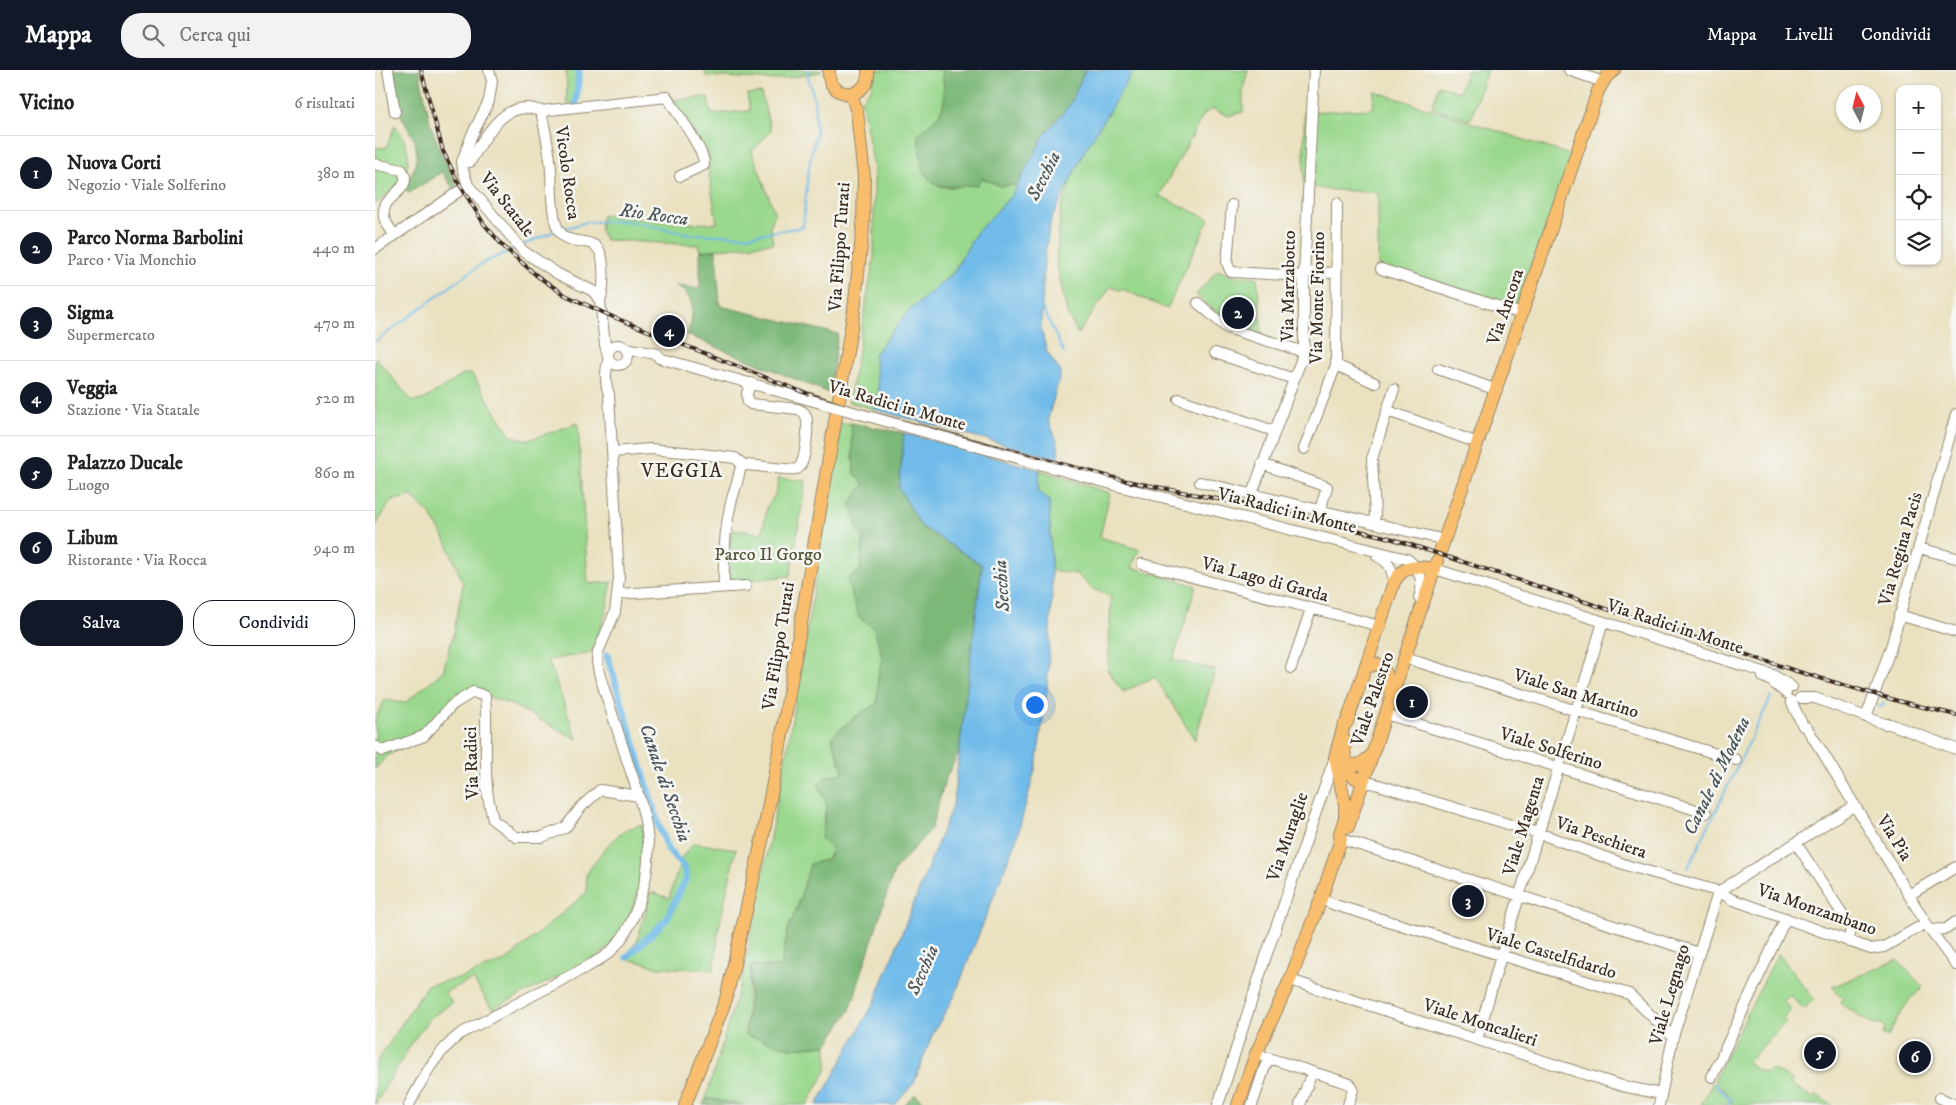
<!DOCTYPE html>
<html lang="it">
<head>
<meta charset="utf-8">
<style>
	:root { --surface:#fff; --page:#f2f2f2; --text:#222; --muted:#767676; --line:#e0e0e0; --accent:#111827 }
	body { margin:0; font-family:"IM FELL DW Pica",serif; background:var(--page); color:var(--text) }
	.controls { position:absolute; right:15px; top:15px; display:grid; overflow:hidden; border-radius:10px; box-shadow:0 1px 4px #0004 }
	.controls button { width:45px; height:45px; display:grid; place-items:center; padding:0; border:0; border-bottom:1px solid var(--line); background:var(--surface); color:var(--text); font:25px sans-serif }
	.compass { position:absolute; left:1461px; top:15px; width:45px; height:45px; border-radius:50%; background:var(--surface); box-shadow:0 1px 4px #0004; rotate:353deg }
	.you { position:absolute; left:659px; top:634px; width:18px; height:18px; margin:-12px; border:4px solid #fff; border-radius:50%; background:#1a73e8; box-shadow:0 0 0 8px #1a73e833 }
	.badge { display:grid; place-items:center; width:32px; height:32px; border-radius:50%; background:var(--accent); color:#fff; font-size:16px; font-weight:700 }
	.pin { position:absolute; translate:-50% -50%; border:2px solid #fff; box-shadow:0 1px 5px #0006 }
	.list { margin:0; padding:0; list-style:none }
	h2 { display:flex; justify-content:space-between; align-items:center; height:65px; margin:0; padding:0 20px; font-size:21px }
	h2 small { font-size:16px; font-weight:400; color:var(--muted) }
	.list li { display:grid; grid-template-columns:32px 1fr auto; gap:15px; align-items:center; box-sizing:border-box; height:75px; padding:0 20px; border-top:1px solid var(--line) }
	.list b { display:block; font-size:19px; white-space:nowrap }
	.list p { margin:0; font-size:16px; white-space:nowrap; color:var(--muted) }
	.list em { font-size:16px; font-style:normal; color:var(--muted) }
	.actions { display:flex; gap:10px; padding:15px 20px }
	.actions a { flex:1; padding:11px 0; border:1px solid var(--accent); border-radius:20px; text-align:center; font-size:18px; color:var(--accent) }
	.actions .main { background:var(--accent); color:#fff }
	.icon { flex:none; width:28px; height:28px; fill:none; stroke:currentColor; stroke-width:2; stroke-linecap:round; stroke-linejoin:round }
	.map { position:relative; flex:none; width:1581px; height:1035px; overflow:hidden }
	header { display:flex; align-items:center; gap:30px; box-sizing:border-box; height:70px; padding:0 25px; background:var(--accent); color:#fff }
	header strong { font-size:24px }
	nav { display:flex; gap:28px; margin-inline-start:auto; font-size:18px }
	.search { width:350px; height:45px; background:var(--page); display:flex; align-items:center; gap:12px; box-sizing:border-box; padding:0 18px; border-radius:20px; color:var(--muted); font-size:19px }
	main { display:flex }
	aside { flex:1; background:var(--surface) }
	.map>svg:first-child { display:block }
	.green { fill:#9ad88d; stroke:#6a8156 }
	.forest { fill:#7bb878; stroke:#5b714b }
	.water { fill:#70bbe9; stroke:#567284 }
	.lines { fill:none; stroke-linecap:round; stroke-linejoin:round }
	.stream { stroke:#70bbe9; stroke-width:2 }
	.canal { stroke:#70bbe9; stroke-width:7 }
	.minor-casing { stroke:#92866f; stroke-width:12 }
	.major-casing { stroke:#92866f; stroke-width:14 }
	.minor { stroke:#fff; stroke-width:10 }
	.major { stroke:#f9be6d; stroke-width:12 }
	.rail-casing { stroke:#3b2a1e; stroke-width:4 }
	.rail { stroke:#f6f6f2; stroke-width:2; stroke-dasharray:5.5; stroke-linecap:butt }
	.minor-bridge-casing { stroke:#92866f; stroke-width:12; stroke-linecap:butt }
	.minor-bridge { stroke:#fff; stroke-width:10 }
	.labels { text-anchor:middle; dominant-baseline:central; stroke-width:5; stroke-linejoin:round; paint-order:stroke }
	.street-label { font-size:18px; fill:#3b2a1e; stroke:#f6f6f2 }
	.park-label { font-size:18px; fill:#53563a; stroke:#f6f6f2 }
	.water-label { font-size:19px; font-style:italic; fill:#4b565b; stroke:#f6f6f2 }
	.quarter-label { font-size:20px; letter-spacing:1px; fill:#3b2a1e; stroke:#f6f6f2 }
</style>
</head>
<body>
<header>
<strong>Mappa</strong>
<div class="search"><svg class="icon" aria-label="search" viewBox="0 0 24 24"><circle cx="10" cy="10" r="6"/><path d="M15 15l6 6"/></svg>Cerca qui</div>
<nav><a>Mappa</a><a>Livelli</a><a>Condividi</a></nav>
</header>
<main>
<aside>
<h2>Vicino<small>6 risultati</small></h2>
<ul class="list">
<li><span class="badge">1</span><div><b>Nuova Corti</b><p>Negozio · Viale Solferino</p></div><em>380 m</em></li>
<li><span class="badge">2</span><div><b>Parco Norma Barbolini</b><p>Parco · Via Monchio</p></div><em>440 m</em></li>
<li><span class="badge">3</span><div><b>Sigma</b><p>Supermercato</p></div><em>470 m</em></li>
<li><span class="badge">4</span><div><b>Veggia</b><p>Stazione · Via Statale</p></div><em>520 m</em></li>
<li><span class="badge">5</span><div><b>Palazzo Ducale</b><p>Luogo</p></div><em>860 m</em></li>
<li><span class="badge">6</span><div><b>Libum</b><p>Ristorante · Via Rocca</p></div><em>940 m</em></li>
</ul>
<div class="actions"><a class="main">Salva</a><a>Condividi</a></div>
</aside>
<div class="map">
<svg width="1581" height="1035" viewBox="0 0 1581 1035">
	<rect width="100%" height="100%" fill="#f6f6f2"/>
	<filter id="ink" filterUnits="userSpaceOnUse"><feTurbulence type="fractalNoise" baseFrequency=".02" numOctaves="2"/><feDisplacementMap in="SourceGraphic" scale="10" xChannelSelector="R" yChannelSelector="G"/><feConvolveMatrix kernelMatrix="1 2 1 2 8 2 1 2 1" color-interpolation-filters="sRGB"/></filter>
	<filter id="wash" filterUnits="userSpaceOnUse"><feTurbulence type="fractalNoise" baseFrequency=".0096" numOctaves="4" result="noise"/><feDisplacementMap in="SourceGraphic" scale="20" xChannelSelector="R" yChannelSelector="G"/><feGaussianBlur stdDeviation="1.12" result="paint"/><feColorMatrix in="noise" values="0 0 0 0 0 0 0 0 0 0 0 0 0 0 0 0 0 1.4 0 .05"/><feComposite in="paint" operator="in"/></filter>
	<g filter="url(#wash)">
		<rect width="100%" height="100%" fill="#eae1c0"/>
		<!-- green -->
		<path class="green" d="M191,0H203L198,34H192Z
			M330,0H447L446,2L402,10L331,6Z
			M499,0H567C568,15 573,33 563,46C557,53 549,58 543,65C546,90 546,122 581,117C590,115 599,110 607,108L625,116L642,115L637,125L601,163L578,203L534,241L499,284L504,323L498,339L474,332L499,188V97L486,29L496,19Z
			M759,0H873L868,19V42L854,46L838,39L829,44L783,128L785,126L834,149L792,239L747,219L746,221L736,216L703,264L692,244L681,190L686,138L697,106L709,82Z
			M1092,0H1112L1095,50L1077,44V46L1201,87L1148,245L1003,199V123L947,119L929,115V42L998,39L999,21L1067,43H1073L1057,37L1064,15L1084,22Z
			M386,23L396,61L377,81L400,144L395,157L398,173L325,181L323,175L230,170L225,160L227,145C266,148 303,155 342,153L333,99L334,86L297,30L333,27L336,44L375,41L372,24Z
			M20,55C34,75 39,92 24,114C19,121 7,128 0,134V77L11,78Z
			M843,200L857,206L882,207L887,265L857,256L821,225Z
			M0,287L37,331L48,330L89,304H97L136,366L153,370L203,353L213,514L237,512L231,542L216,583L173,590L202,669L135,634L98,622L66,649L11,687L0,699V648L10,630L30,633L68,601L79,562L88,513L71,471L55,444L36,426L16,431L0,457Z
			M476,353L479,402L489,414V467L485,501L507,587L503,606L502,634C485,643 469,653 457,668L469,704L451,706L443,713L452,735L448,752L457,780L422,838L413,859L406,897L376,895L370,964L415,978L452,975V999L432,1035H367L331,1028L369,901L412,680L466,354Z
			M665,400L735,423L725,467L765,480L756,497L821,516L798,590L840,600L820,670L780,607L748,622L733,601L736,527L716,518L702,504L676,500L674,430L663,422Z
			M404,408L431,411L415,506L354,512L356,460L387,463L392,437L400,425Z
			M267,755C270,795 264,847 234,877C220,890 202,897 185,906C162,917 139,928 117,939L98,909L70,922L77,933L55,948L38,971L0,1034V995L52,915L85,908L132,890L212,822L211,805C225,785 241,758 267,755Z
			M319,773L361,779L344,857L339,900L281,897L270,893L249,889L262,871L276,822L294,828L307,787Z
			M1403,883L1439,929L1429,939L1414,925L1408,931L1416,940L1407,949L1411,952L1372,992C1380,998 1388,1006 1397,999L1417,1010L1415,1014L1438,1028L1441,1025L1457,1035H1356L1357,1029L1339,1010Z
			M1522,890L1548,917C1532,931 1522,947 1513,967L1507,964L1509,963L1510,958L1507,954L1500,955L1481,945V943L1464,933L1468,928L1457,917Z
			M1338,1012L1354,1029L1353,1035H1326Z"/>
		<!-- forest -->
		<path class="forest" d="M16,0H44L55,52L65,81L82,117L79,120L67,102L34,123L29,119L39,99L42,84L40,71L23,40Z
			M567,0H710L696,33L670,64L642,115L625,116L607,108L602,115C551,120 548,114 543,65C549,58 557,53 563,46C573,33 568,15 567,0Z
			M341,180L345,236L463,264L454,323L312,265C319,245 322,228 301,216L325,219V181Z
			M476,353L529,363L524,418L546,456L607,495L584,682L570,710L556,759L519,801L475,940L452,975L415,978L370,965L375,927L376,895L406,897L413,859L422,838L435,794L453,789L457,780L446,769L452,735L443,713L451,706L469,703L457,668C469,653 485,643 502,634L503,606L507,587L499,558L484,548L472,509L485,501L489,467L484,464L475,434L489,414L479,402Z
			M540,1024L551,1035H529Z
			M331,1028L367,1035H328Z"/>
		<!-- water -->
		<path class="water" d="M710,0H759L709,82L676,150L669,189L666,259L672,282L686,302L673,349L683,374L684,389L498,339L504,323L499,284L534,241L578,203L601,163L637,125L670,64L696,33Z
			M529,363L665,400L663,422L674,430L677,522L672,621L661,696L642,767L579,927L558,963L539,1013L520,1035H442L500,931L578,734L607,495L546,456L524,418Z"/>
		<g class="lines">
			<!-- stream -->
			<path class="stream" d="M187,159L212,152L251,151L314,164L372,166L428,157L433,102L441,63L439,28L433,7V0
				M148,175L180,161
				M666,235L689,283
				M0,272L106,194L141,178
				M1404,603L1409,602
				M1503,637L1508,636L1509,632
				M1313,798L1396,627
				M1339,1013L1356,1030L1354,1035"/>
			<!-- canal -->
			<path class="canal" d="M201,33L204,0
				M232,585L284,756L294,781L309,798L311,808L291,850L252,887"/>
		</g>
	</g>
	<g filter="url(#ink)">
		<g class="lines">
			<!-- minor casing -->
			<g class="minor-casing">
				<path id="minor" d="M13,0L20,42
					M114,0L117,11L114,31L96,67L87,92L88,100L93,115L148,181L183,204L218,221L225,231L230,275L233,285
					M1194,0L1228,12
					M166,41C170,61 175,81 176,101C177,118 176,138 181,154C191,186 227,155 228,197C229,209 229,219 225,231
					M87,92H95C111,66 129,27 166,41L292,27C300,40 331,82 329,95L305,106
					M0,94L27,100C28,102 30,105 30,108C31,124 2,128 10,150C12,155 16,160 19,164
					M857,135L852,193L856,202L929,206
					M0,179L93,115
					M1006,199L1147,244
					M929,202L961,203
					M823,233L852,258L929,282
					M233 285a10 10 0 1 1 20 0a10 10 0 1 1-20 0Z
					M250,278L282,284L284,288L435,330
					M840,283L919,309
					M961,295L1000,313
					M1063,299L1122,320
					M804,329L899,361
					M1013,341L1103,373
					M929,379L961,295L962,133
					M237,382L275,379L309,382L360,388L369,395
					M887,394L952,417L945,440
					M825,412L1062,468L1068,474
					M747,417L1032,489C1045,499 1050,512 1044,528
					M877,424L929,282V206L939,0
					M998,452L1000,446L997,389L1019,319
					M1544,478L1581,488
					M1002,486C1014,492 1017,498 1019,512
					M767,494L1005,556
					M1060,499L1398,605L1417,617
					M349,517C348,484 350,447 361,416C363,410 364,403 366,397L370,395C380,395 415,401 422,399C431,395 434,356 431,346C430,342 427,341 423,339L376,334L373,332L372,323L376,313
					M243,524L371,516
					M1524,545L1581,562
					M1030,588L1361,690
					M916,598L936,539
					M1388,607L1395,610L1411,623
					M1500,622L1516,577L1581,344
					M1425,628H1440L1510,654H1515L1581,679
					M1416,631L1428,656L1431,657L1448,683L1555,860L1581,895
					M1011,644L1331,743
					M1491,647L1498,628
					M0,676L8,681L49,666L77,635L98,622L110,626C113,657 109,688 112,719C113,730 116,740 118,750L141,767H167L190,758L207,736L225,720L264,726
					M988,713H997L1163,763L1254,796L1339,820
					M966,769L1324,883
					M1421,773L1476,857L1474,872
					M1348,819L1480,735
					M1348,824L1356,829L1496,879L1509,877L1551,853
					M1534,825L1581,797
					M946,829L960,835L1254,924L1298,967
					M1555,860L1571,859L1581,852
					M915,910L1247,1016L1286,1024
					M1102,970L1126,886L1228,552
					M881,984L975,1014L978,1019L973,1035
					M1337,1007L1411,848
					M1565,1028L1581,1035
					M34,1035C49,1006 59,985 85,964L217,894C223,890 230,887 236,881C260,858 276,805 273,772C271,744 261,717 252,690C243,661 233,632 224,603L222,591L223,582L240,542L244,508L234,324C230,314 230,299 234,288
					M843,1035L891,886L960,687
					M877,1035L893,988
					M925,1035L937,1002
					M1284,1035L1298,967L1342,826"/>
			</g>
			<!-- major casing -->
			<g class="major-casing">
				<path id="major" d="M454,0C451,31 496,31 493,0
					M1065,482L1223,21L1231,7L1239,0
					M991,597L1002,594L1006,596L1010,602L1017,626
					M971,671C968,680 968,699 984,694C989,693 994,687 998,684
					M965,688L975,704L988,713
					M973,757L1062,491
					M310,1035L351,929L388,766L408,659L479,240L488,157L489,107L482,42L476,24
					M863,1035L881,984L915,910L946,829L966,769L965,763L970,748V734L960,687L969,655L972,652L1019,512C1029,494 1042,496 1060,499"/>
			</g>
			<!-- minor -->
			<use href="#minor" class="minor"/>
			<!-- major -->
			<use href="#major" class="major"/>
			<!-- rail casing -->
			<g class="rail-casing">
				<path id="rail" d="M46,0L68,81L83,112L109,154L128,176L161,205L190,225L238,247L425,321L473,337L747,410L878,436L1015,468L1421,601L1523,631L1581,645"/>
			</g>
			<!-- rail -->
			<use href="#rail" class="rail"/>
			<!-- minor-bridge casing -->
			<g class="minor-bridge-casing">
				<path id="minor-bridge" d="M435,330L747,417"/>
			</g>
			<!-- minor-bridge -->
			<use href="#minor-bridge" class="minor-bridge"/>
		</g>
	</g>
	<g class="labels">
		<!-- street labels -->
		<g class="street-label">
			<text transform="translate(192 103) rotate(82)">Vicolo Rocca</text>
			<text transform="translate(132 135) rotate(52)">Via Statale</text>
			<text transform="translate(465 177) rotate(-86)">Via Filippo Turati</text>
			<text transform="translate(914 216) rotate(-89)">Via Marzabotto</text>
			<text transform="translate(943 228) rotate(-89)">Via Monte Fiorino</text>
			<text transform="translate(1131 237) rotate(-71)">Via Ancora</text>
			<text transform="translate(522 336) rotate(16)">Via Radici in Monte</text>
			<text transform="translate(912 441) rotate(14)">Via Radici in Monte</text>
			<text transform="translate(1526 479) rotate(-74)">Via Regina Pacis</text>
			<text transform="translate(890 510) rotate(15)">Via Lago di Garda</text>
			<text transform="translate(1300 557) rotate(18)">Via Radici in Monte</text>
			<text transform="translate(404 576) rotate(-81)">Via Filippo Turati</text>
			<text transform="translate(1201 624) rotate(17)">Viale San Martino</text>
			<text transform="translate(998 629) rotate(-71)">Viale Palestro</text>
			<text transform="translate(1176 679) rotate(17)">Viale Solferino</text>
			<text transform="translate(97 693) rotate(-92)">Via Radici</text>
			<text transform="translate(1149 756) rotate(-73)">Viale Magenta</text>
			<text transform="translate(913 767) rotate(-71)">Via Muraglie</text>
			<text transform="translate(1226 768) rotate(19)">Via Peschiera</text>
			<text transform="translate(1519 768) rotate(58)">Via Pia</text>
			<text transform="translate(1442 840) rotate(19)">Via Monzambano</text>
			<text transform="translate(1176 884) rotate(17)">Viale Castelfidardo</text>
			<text transform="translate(1295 925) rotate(-74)">Viale Legnago</text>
			<text transform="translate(1105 953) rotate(18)">Viale Moncalieri</text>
		</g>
		<!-- park labels -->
		<g class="park-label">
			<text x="393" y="485">Parco Il Gorgo</text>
		</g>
		<!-- water labels -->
		<g class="water-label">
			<text transform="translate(669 106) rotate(-63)">Secchia</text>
			<text transform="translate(279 145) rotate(8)">Rio Rocca</text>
			<text transform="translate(627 516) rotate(-94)">Secchia</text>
			<text transform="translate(1342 706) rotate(-64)">Canale di Modena</text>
			<text transform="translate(290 713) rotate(71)">Canale di Secchia</text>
			<text transform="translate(548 900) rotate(-66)">Secchia</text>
		</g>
		<!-- quarter labels -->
		<g class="quarter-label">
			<text x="307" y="401">VEGGIA</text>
		</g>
	</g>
</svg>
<div class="controls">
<button>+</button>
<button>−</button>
<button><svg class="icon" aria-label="locate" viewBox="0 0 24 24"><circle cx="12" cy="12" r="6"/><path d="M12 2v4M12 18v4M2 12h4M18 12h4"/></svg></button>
<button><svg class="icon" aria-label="layers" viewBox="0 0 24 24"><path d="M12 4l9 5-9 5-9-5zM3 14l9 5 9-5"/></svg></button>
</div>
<svg class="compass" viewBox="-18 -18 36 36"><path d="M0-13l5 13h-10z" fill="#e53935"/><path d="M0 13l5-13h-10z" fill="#767676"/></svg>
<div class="you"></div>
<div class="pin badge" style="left:1037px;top:632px">1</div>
<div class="pin badge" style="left:863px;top:243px">2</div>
<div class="pin badge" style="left:1093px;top:831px">3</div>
<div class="pin badge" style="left:294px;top:261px">4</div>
<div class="pin badge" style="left:1445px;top:983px">5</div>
<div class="pin badge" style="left:1540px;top:987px">6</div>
</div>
</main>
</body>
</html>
